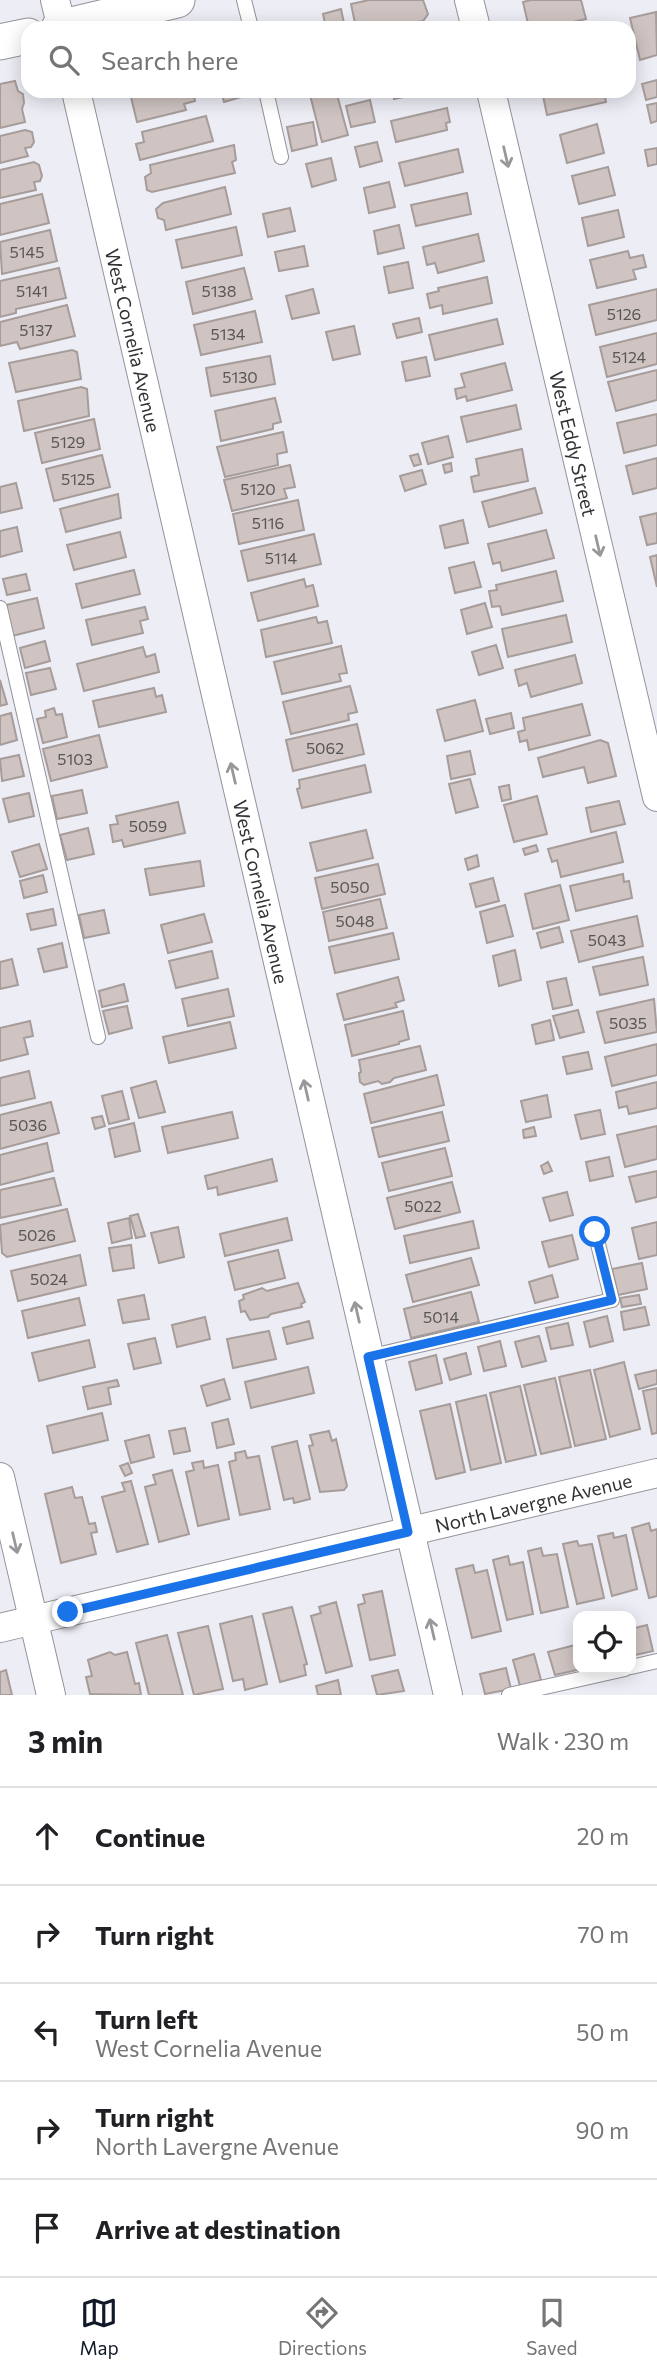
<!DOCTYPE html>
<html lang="en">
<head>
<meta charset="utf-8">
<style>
	:root { --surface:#fff; --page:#f2f2f2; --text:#202124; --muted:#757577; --line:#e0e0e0; --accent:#111827 }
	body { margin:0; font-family:Commissioner,sans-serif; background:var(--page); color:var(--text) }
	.controls { position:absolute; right:21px; bottom:21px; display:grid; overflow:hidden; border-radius:14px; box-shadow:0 4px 18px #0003 }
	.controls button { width:63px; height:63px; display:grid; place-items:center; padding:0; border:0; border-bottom:2px solid var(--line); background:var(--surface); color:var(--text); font:35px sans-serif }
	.stop { position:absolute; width:21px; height:21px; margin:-16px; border:5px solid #1a73e8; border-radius:50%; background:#fff }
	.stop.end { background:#1a73e8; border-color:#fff; box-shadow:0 2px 7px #0008 }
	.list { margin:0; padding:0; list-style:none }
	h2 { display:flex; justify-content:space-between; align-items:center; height:91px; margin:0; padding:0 28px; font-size:30px }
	h2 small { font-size:23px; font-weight:400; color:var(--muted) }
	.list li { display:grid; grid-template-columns:46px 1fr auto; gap:21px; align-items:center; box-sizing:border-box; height:98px; padding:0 28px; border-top:2px solid var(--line) }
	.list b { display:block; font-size:26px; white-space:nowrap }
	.list p { margin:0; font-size:23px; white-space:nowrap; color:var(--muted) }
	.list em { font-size:23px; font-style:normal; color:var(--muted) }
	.icon { flex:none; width:38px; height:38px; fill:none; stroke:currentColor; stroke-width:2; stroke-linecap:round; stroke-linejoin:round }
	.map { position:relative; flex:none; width:657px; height:1695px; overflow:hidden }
	.search { position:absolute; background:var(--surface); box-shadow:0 4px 18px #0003; left:21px; right:21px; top:21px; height:77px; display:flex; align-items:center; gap:18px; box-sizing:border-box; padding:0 24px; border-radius:21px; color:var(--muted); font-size:26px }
	.sheet { height:581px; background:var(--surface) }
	nav { display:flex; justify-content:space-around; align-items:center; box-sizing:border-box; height:98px; border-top:2px solid var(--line); background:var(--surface); font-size:19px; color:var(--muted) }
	nav a { display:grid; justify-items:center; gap:4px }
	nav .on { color:var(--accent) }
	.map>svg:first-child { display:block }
	.building { fill:#cfc4c1; stroke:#a69c99; stroke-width:2 }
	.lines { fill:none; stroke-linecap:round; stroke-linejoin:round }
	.service-casing { stroke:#93929b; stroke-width:16 }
	.minor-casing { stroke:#93929b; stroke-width:30 }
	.tertiary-casing { stroke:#93929b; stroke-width:37 }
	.service { stroke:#fff; stroke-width:14 }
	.minor { stroke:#fff; stroke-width:28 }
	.tertiary { stroke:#fff; stroke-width:35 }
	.oneway { stroke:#98989a }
	.route { stroke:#1a73e8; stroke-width:9 }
	.labels { text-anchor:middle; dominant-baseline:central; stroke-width:5; stroke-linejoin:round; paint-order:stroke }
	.number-label { font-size:16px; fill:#595658 }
	.street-label { font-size:19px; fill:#323235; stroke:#ededf6 }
</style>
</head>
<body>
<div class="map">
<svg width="657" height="1695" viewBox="0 0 657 1695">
	<rect width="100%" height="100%" fill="#ededf6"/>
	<!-- building -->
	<path class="building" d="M369,0H423L428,14L423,21L391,28H356L351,4Z
		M531,0H581L586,19L547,28H529L523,2Z
		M341,9L345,28H326L323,14Z
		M656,12L657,55L640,60L630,18Z
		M657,80V97L646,100L642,84Z
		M15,81L18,91L23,94L24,103L22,109L25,122L0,128V84Z
		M139,91H193L195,101L184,104L186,110L137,122L130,93Z
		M221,91H247L248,95L224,102Z
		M309,91H336L348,135L322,142Z
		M392,91H431L394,99Z
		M542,91H604L606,102L547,115Z
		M370,100L375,122L351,127L346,106Z
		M657,103V121L651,123L647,105Z
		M447,108L450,122L446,123L447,130L396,142L391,121Z
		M206,116L213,141L140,160L136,144L144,142L142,132Z
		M313,122L317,145L292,151L287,127Z
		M597,124L604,153L567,163L560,135Z
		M25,130L32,132L34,142L31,147L25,148L28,156L0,163V136Z
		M377,142L382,161L360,167L355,147Z
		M234,145L236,160L232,162L235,173L152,192L147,190L145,177L151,173L150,165Z
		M657,148V164L648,166L645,150Z
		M458,149L463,172L405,186L399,163Z
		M331,158L336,180L312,187L306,164Z
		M34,162L39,165L42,176L40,181L34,182L36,190L0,198V170Z
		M608,167L615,195L579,204L572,176Z
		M389,182L395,207L369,213L364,188Z
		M225,187L231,214L166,230L164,220L158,218L156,209L163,203Z
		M467,193L471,214L416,226L411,205Z
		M42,194L49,223L0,235V204Z
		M290,208L295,231L268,237L263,214Z
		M618,210L624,237L588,246L582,218Z
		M399,225L404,248L378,254L374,231Z
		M236,227L242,255L182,268L176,240Z
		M50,230L57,261L2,274L0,242Z
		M478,234L484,261L438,273L435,263L427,265L423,247Z
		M304,246L308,266L279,271L275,252Z
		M628,251L630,258L643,255L646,267L633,270L636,279L597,288L590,260Z
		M408,262L413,288L389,293L384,267Z
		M59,268L66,298L16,309V313L0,317V281Z
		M244,268L252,299L193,314L186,282Z
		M487,277L492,303L443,314L442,305L430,308L427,294L439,291L438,288Z
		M313,289L319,313L292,319L286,296Z
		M657,289V320L596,335L589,305Z
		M67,305L75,336L20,349L17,342L0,346V322Z
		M255,311L262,342L201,355L194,325Z
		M419,318L422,332L397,338L393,324Z
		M497,319L503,344L435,360L429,335Z
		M354,326L360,354L333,360L326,332Z
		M657,333V364L607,377L600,347Z
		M72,350L77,352L81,379L16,392L9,363Z
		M270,356L275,384L211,396L206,368Z
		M426,357L430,376L406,381L402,362Z
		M505,363L512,390L467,401L466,396L457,399L455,389L465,387L461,374Z
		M657,370V400L616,411L608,382Z
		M81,387L87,389L89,416L24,431L18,401Z
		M275,398L281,422L273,424V429L221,441L215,411Z
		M516,405L521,429L467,442L461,417Z
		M657,414V445L624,453L617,423Z
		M94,419L100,449L42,463L35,433Z
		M283,432L287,452L277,454L278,465L225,477L217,447Z
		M448,436L453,457L428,464L422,443Z
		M522,449L528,481L474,492L471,477L479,475L476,459Z
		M418,454L421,464L414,466L410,456Z
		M102,455L110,487L54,501L46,469Z
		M657,458V488L633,494L626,466Z
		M451,463L452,471L445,473L443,465Z
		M290,465L295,487L284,489L287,498L232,511L224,480Z
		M422,470L426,484L405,491L400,476Z
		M16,483L22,508L0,513V487Z
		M535,488L542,513L489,527L482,502Z
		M118,494L121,518L66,532L60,509Z
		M298,500L304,530L239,544L233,514Z
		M657,513V543L647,545L640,517Z
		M463,520L468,543L445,548L440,526Z
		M17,527L22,551L0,557V531Z
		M546,530L554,558L502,571L500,562L493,564L488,544Z
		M120,532L126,557L74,570L67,545Z
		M314,534L321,564L248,581L241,551Z
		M657,555V587L650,557Z
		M474,562L481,587L455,593L449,568Z
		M134,570L140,594L82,608L76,584Z
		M556,571L563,601L502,615L500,606L492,607L489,591L497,590L496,585Z
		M26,574L30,590L7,595L3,579Z
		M304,579L306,587L313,585L318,606L258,621L251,593Z
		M37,598L44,628L12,636L6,605Z
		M485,603L492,627L467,634L461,610Z
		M145,607L148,619L140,621L143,633L92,645L86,620Z
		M566,615L572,642L508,657L502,629Z
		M316,617L318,623L327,621L332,643L266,657L261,630Z
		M45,641L50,661L25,668L20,648Z
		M496,645L503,668L479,675L472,652Z
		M341,646L347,673L339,674L341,681L282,694L274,662Z
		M143,647L146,657L155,654L159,672L84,691L77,664Z
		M575,655L582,683L531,697L527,683L519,686L515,670Z
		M50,668L56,689L31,695L26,673Z
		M0,680L7,704L0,706Z
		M350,686L357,712L348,714L349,720L291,734L283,702Z
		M154,688L156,697L162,695L166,712L99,727L93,701Z
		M475,700L483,731L445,741L437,710Z
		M582,704L590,735L529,750L527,740L520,742L518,732L525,730L523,718Z
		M54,708L56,715L62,714L67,737L43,743L37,719L46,717L45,711Z
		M11,713L17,740L0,745V716Z
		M511,713L514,728L490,734L486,719Z
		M357,724L364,754L293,771L286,740Z
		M99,735L107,767L51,781L43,749Z
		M600,740L608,743L616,776L588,783L584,767L543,777L538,758Z
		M470,751L475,774L451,779L447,756Z
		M19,755L24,776L2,781L0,759Z
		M365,765L371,792L302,808L297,789L300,788L299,780Z
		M470,779L478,807L456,813L449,784Z
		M509,785L511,799L502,801L499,787Z
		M82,790L87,813L57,819L52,796Z
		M29,793L34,816L9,822L3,799Z
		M537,796L547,834L514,842L504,805Z
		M619,801L625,824L591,832L586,808Z
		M178,802L185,833L124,847L122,840L113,842L110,825L118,824L116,816Z
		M88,828L94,854L67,860L60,835Z
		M366,830L373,858L317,871L310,843Z
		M616,832L623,862L561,877L557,860L552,862L548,849Z
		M39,844L47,869L20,877L12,852Z
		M536,845L538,851L525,855L523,849Z
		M477,855L479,866L468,870L465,859Z
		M200,861L204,886L150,895L145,869Z
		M378,864L385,894L322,909L315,878Z
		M623,874L624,882L629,881L632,898L576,911L570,886Z
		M43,875L47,892L24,898L20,881Z
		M493,878L499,901L476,907L470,884Z
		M560,885L569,920L533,929L525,894Z
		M380,899L387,928L329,941L323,912Z
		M505,905L513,936L487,943L480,912Z
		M53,909L56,925L31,930L27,914Z
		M104,910L109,933L84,938L79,915Z
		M204,914L212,942L168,953L161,925Z
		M637,916L643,946L579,962L571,931Z
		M559,927L563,942L541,948L537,933Z
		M393,933L399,959L335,973L329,947Z
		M62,943L67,967L44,972L38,949Z
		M515,950L521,980L499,986L493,956Z
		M212,951L218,978L176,988L169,961Z
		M643,957L648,985L600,995L593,967Z
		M12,959L18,985L0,989V962Z
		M398,977L404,1000L395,1003L397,1007L344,1020L337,994Z
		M566,978L572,1005L553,1009L547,982Z
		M124,984L128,1001L102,1007L99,991Z
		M228,989L234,1016L188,1026L182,999Z
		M654,999L657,1032L605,1043L597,1012Z
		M127,1006L132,1028L109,1034L103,1011Z
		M578,1010L584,1032L560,1038L553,1016Z
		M403,1011L409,1039L399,1042V1044L352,1056L345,1025Z
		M550,1020L554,1040L536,1044L532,1025Z
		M30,1021L33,1036L24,1038L28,1054L0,1061V1028Z
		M230,1022L236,1048L169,1063L163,1037Z
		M657,1044V1075L612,1086L605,1057Z
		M420,1046L426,1070L394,1078L390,1082L382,1084L378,1081L364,1085L360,1082L359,1073L361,1072L359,1060Z
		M588,1052L592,1069L567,1074L563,1057Z
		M29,1071L35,1098L0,1106V1078Z
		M437,1075L444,1105L371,1123L364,1094Z
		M156,1081L165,1112L139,1118L131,1088Z
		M657,1082V1108L629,1114L627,1106L619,1108L616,1092Z
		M122,1091L129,1119L109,1124L102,1096Z
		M547,1095L551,1117L526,1122L521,1101Z
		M51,1102L59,1133L0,1149V1115Z
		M600,1110L605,1134L581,1139L575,1115Z
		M232,1112L238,1138L168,1153L162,1127Z
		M442,1112L449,1141L379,1157L372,1128Z
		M102,1116L105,1126L95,1129L92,1118Z
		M134,1123L140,1151L115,1157L109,1129Z
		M657,1126V1159L625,1167L617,1135Z
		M534,1127L536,1136L524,1138L523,1130Z
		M47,1143L53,1171L0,1185V1155Z
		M445,1148L452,1176L389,1191L382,1163Z
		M609,1157L613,1176L590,1181L586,1162Z
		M272,1159L277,1181L218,1195L217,1187L208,1189L205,1176Z
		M548,1162L552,1171L544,1174L541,1166Z
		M657,1171V1197L636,1202L629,1177Z
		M54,1178L61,1205L0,1218V1190Z
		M452,1182L460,1212L395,1229L387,1198Z
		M567,1192L573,1215L550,1221L543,1198Z
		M67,1209L75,1241L7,1257L2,1253L0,1225Z
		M138,1214L145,1236L136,1238L130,1216Z
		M129,1218L132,1238L112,1243L108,1223Z
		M287,1218L292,1240L225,1256L220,1234Z
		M473,1221L479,1248L410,1263L404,1236Z
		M657,1222V1255L639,1259L632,1228Z
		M178,1227L184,1257L159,1263L151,1233Z
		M572,1235L578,1259L549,1267L542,1242Z
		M131,1245L134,1268L113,1271L109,1248Z
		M278,1250L285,1278L235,1290L228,1262Z
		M80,1255L86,1285L18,1301L11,1271Z
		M471,1258L479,1285L413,1302L406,1275Z
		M642,1263L647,1289L618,1295L612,1269Z
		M552,1275L558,1297L535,1303L529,1282Z
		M298,1283L305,1302L301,1304L302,1307L271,1314L268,1317L250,1320L245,1311L241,1312L239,1301L244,1299L243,1295L262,1288L267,1291Z
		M471,1292L479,1322L411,1338L404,1309Z
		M144,1295L149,1319L123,1323L118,1300Z
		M639,1295L641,1304L622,1307L620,1298Z
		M79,1298L85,1325L28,1338L22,1311Z
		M645,1307L649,1325L624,1330L621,1312Z
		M607,1316L613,1341L590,1347L584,1322Z
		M205,1317L210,1339L177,1347L172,1325Z
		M309,1321L313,1338L287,1344L283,1328Z
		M568,1323L573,1345L551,1349L546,1328Z
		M269,1331L276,1359L233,1368L227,1339Z
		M539,1336L546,1361L522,1367L515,1342Z
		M155,1338L161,1363L134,1369L128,1344Z
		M89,1340L95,1367L39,1381L32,1353Z
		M500,1341L506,1366L484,1371L478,1347Z
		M466,1353L471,1374L450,1380L444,1359Z
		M436,1355L442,1383L416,1390L409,1362Z
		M624,1362L640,1429L610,1437L594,1370Z
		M308,1367L314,1393L251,1408L245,1382Z
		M590,1370L606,1439L575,1446L559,1377Z
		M657,1370V1384L639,1389L635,1375Z
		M555,1378L571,1447L541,1454L524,1385Z
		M224,1379L230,1399L207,1406L201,1386Z
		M117,1380L119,1386L108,1388L111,1404L88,1409L83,1387Z
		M520,1386L536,1455L506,1462L490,1393Z
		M657,1388V1433L652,1434L643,1391Z
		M486,1395L501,1463L471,1470L456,1402Z
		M450,1404L465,1472L436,1479L420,1411Z
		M102,1413L108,1440L53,1453L47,1426Z
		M228,1419L234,1444L217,1448L212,1423Z
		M185,1428L190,1451L174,1454L169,1431Z
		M329,1431L332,1441L336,1439L347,1486L344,1490L320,1492L309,1446L313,1445L310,1435Z
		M149,1435L154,1457L131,1463L125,1441Z
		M297,1441L310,1499L294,1503L293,1498L284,1500L272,1447Z
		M245,1451L247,1458L259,1456L270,1509L240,1515L229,1462L236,1460L235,1453Z
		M203,1461L204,1468L218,1465L229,1519L198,1526L186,1472L194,1470L192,1463Z
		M128,1463L132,1473L125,1476L120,1466Z
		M172,1470L189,1534L159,1542L145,1487L156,1484L153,1475Z
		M131,1481L148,1544L117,1552L102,1497L125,1491L122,1483Z
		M72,1487L75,1498L82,1497L89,1524L95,1523L97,1532L91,1533L96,1554L61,1563L45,1494Z
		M649,1523L651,1531L657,1529V1596L649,1598L632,1528Z
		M613,1533L614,1538L626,1535L637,1589L612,1596L598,1536Z
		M577,1541L579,1546L592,1544L604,1598L577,1604L563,1544Z
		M541,1548L543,1556L557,1554L568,1607L541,1613L528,1551Z
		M508,1556L510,1565L523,1562L533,1614L507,1620L493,1560Z
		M473,1565L475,1573L487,1570L501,1631L472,1638L456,1569Z
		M382,1591L395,1655L370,1660L358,1605L365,1603L363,1595Z
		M336,1602L352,1666L326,1673L311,1616L321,1613L319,1607Z
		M292,1607L307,1664L304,1665L306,1675L280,1682L263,1614Z
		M252,1616L267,1684L245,1690L243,1679L233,1681L220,1624Z
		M647,1625L653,1651L631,1656V1629Z
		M208,1626L223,1689L194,1695L178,1633Z
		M167,1635L183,1695H149L136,1643Z
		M575,1645L578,1669H581L555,1675L548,1652Z
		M110,1652L115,1655L127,1652L135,1684L139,1683L141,1695L90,1694L86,1677L92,1676L88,1660Z
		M534,1654L541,1680L520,1686L513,1660Z
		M506,1668L511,1689L485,1694L480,1674Z
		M6,1670L12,1695H0V1672Z
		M398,1670L404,1691L377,1695L372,1676Z
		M338,1680L341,1695H318L316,1686Z"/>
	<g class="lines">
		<!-- service casing -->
		<g class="service-casing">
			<path id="service" d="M244,0L251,28
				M266,91L281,157
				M0,608L98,1037
				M368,1357L612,1300L595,1232
				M631,1667L657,1661
				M509,1695L625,1669"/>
		</g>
		<!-- minor casing -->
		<g class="minor-casing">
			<g id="minor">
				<path d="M55,0L62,28"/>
				<path d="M469,0L476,28"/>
				<path id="s1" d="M76,91L448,1695"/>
				<path id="s2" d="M491,91L657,797"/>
				<path d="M0,1477L51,1695"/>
				<path id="s3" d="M0,1628L657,1473"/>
			</g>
		</g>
		<!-- tertiary casing -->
		<g class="tertiary-casing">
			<path id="tertiary" d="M59,28L177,0
				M0,42L28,36"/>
		</g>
		<!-- service -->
		<use href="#service" class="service"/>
		<!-- minor -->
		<use href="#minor" class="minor"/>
		<!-- tertiary -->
		<use href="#tertiary" class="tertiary"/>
	</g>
	<!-- one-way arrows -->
	<defs><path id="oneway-shaft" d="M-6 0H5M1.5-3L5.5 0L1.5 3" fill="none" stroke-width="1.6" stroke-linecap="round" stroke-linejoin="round" transform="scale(1.75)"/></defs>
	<g class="oneway">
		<use href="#oneway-shaft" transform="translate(506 157) rotate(77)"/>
		<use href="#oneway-shaft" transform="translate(598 546) rotate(77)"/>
		<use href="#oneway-shaft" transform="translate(233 773) rotate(-103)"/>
		<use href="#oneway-shaft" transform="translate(306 1090) rotate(-103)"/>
		<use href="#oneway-shaft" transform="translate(357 1312) rotate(-103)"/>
		<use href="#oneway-shaft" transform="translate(15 1543) rotate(77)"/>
		<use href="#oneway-shaft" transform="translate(432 1629) rotate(-103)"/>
	</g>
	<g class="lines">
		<!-- route -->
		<path class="route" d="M68,1612L408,1532L368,1357L612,1300L595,1232"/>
	</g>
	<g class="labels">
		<!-- number labels -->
		<g class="number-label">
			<text x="27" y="251">5145</text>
			<text x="32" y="290">5141</text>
			<text x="219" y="290">5138</text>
			<text x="624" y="313">5126</text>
			<text x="36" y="329">5137</text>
			<text x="228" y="333">5134</text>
			<text x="629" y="356">5124</text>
			<text x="240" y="376">5130</text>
			<text x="68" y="441">5129</text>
			<text x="78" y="478">5125</text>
			<text x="258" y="488">5120</text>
			<text x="268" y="522">5116</text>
			<text x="281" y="557">5114</text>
			<text x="325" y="747">5062</text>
			<text x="75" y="758">5103</text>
			<text x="148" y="825">5059</text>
			<text x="350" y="886">5050</text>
			<text x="355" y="920">5048</text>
			<text x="607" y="939">5043</text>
			<text x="628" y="1022">5035</text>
			<text x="28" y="1124">5036</text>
			<text x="423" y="1205">5022</text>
			<text x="37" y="1234">5026</text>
			<text x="49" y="1278">5024</text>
			<text x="441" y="1316">5014</text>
		</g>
		<!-- street labels -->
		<g class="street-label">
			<text stroke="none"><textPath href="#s1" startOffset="256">West Cornelia Avenue</textPath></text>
			<text stroke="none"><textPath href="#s2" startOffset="362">West Eddy Street</textPath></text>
			<text stroke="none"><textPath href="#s1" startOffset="822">West Cornelia Avenue</textPath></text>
			<text stroke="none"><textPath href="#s3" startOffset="548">North Lavergne Avenue</textPath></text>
		</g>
	</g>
</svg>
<div class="controls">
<button><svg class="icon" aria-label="locate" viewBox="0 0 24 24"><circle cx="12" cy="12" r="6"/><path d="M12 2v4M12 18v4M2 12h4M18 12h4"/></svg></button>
</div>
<div class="stop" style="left:595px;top:1232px"></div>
<div class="stop end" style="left:68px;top:1612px"></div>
<div class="search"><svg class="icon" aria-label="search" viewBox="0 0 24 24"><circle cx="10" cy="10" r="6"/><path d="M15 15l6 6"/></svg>Search here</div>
</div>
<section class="sheet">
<h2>3 min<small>Walk · 230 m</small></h2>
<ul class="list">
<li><svg class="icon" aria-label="ahead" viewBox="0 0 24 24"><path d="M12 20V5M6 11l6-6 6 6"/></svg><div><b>Continue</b></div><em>20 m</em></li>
<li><svg class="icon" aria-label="right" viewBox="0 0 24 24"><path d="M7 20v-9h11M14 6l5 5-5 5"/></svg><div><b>Turn right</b></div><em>70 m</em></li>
<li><svg class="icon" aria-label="left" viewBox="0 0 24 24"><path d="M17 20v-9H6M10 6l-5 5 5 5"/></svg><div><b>Turn left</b><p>West Cornelia Avenue</p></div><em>50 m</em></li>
<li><svg class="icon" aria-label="right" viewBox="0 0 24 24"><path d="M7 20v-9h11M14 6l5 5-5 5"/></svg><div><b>Turn right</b><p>North Lavergne Avenue</p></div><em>90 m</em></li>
<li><svg class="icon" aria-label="arrive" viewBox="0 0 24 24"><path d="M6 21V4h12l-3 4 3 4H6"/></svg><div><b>Arrive at destination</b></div></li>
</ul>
</section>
<nav>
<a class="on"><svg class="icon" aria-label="map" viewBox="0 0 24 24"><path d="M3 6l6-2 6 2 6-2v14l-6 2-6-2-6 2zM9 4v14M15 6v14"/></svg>Map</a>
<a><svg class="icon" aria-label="directions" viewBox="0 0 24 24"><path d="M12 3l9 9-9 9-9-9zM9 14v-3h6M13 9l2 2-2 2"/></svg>Directions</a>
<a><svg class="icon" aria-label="saved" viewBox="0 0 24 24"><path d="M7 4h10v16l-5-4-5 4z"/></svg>Saved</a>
</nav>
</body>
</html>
